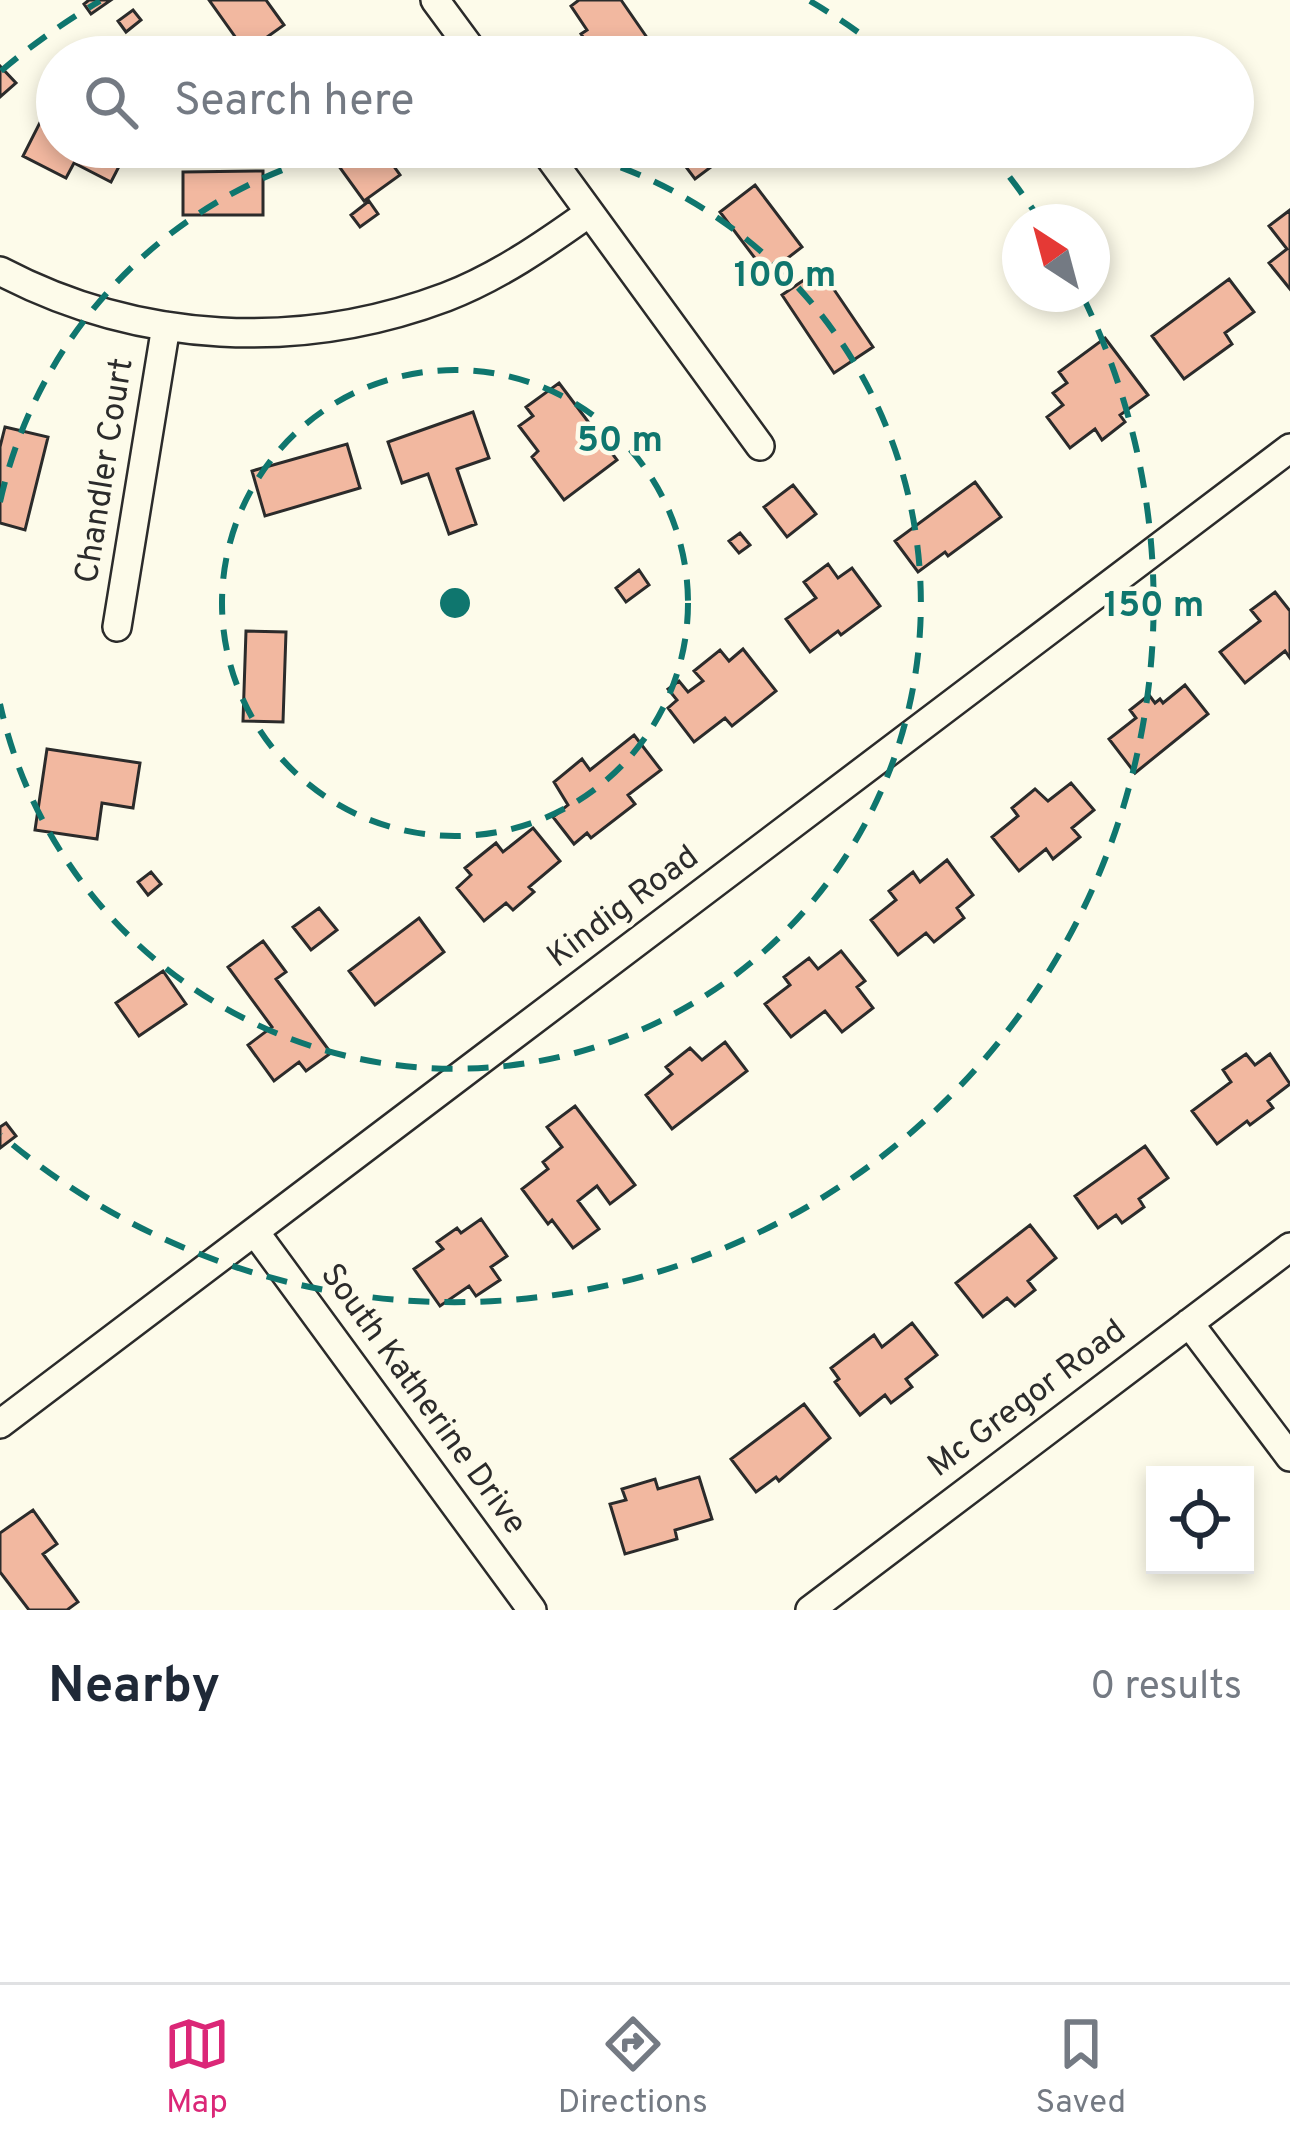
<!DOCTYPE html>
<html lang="en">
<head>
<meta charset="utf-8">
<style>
	:root { --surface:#fff; --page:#f2f2f3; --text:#1f2937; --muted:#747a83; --line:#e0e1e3; --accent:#db2777 }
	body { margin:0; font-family:Overpass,sans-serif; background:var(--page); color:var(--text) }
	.controls { position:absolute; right:36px; bottom:36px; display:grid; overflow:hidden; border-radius:0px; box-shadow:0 6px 18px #0003 }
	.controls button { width:108px; height:108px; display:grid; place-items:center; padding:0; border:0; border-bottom:3px solid var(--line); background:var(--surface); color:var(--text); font:60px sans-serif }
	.compass { position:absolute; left:1002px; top:204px; width:108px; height:108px; border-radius:50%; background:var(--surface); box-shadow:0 6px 18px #0003; rotate:324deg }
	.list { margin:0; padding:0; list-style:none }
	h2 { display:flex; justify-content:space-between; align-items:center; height:156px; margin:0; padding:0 48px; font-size:51px }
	h2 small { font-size:39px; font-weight:400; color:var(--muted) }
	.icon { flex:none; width:66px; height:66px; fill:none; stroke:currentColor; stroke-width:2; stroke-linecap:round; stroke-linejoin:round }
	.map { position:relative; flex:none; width:1290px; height:1610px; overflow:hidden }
	.search { position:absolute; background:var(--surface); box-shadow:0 6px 18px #0003; left:36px; right:36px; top:36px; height:132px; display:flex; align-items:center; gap:30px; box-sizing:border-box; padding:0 42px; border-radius:66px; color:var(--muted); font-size:45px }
	.sheet { height:372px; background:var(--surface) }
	nav { display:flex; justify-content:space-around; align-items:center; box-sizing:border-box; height:168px; border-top:3px solid var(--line); background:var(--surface); font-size:33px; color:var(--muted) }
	nav a { display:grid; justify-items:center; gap:6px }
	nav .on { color:var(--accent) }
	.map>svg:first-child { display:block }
	.building { fill:#f2b8a0; stroke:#2b2b2b; stroke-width:3 }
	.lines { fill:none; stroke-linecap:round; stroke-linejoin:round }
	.minor-casing { stroke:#2b2b2b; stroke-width:32 }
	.minor { stroke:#fdfbea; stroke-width:27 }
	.ring { fill:none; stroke:#0f766e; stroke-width:6; stroke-dasharray:21 15 }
	.labels { text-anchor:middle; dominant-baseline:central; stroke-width:9; stroke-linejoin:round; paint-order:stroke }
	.street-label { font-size:33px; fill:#2b2b2b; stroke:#fdfbea }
	.centre { fill:#0f766e; stroke:#fdfbea; stroke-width:6 }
	.ring-label { font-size:36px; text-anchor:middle; font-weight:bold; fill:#0f766e; stroke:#fdfbea; stroke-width:9; stroke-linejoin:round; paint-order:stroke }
</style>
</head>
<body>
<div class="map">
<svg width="1290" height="1610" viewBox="0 0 1290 1610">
	<rect width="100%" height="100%" fill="#fdfbea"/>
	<!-- building -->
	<path class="building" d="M89,0H111L91,14L84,4Z
		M209,0H266L284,25L246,52Z
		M579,0H621L657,52L649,57H597L581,34L587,30L571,6Z
		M133,10L141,20L126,32L118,21Z
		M0,66L16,83L0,97Z
		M57,89V147H129L111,182L74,163L66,178L23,156Z
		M325,147H380L400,175L364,201Z
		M671,147H727L731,152L695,179Z
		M263,171V215H183V172Z
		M755,185L802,247L767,274L720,212Z
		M369,201L378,214L360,227L351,215Z
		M1290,210V289L1269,263L1287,249L1269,226Z
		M820,269L873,347L834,373L782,295Z
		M1229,279L1254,312L1225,333L1232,344L1184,379L1152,336Z
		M1105,338L1148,395L1120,415L1125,422L1102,440L1095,429L1070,448L1047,417L1063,405L1053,393L1067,383L1059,372Z
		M559,383L617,460L564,500L532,457L538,451L519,426L533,416L526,407Z
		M473,412L489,458L457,469L476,524L449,534L428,474L402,483L388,442Z
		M5,427L48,437L25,530L0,523V447Z
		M347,444L360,488L265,516L252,471Z
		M975,482L1001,517L948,556L945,552L918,572L895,541Z
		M793,485L816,514L787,537L764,507Z
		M740,533L750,545L739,553L729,541Z
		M828,564L838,578L852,568L880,606L841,635L838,631L810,652L786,619L816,598L804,582Z
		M639,570L649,585L626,602L616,588Z
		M1275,592L1290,611V658L1285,651L1245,683L1220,652L1260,621L1251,610Z
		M246,631L286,632L283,722L243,721Z
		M743,649L776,691L732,726L725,718L694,742L668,708L677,700L668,689L679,681L688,692L703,681L694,671L720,650L729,661Z
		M1185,685L1208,714L1135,773L1109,739L1136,718L1130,710L1149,695L1155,703L1160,699L1163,703Z
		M634,735L661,770L628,795L635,804L591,838L587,833L574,844L553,817L568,805L554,782L582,759L590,770Z
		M47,749L140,763L133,808L102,803L97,839L35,830Z
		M1071,783L1094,810L1072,828L1080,837L1053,859L1046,849L1019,871L992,837L1018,816L1012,808L1035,789L1048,801Z
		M533,828L560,861L529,887L534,892L513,910L506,903L484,921L457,888L471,875L465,868L496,843L503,852Z
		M947,860L973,895L957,908L964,918L934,942L926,933L898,955L871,920L896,900L889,891L913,872L920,882Z
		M151,872L161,884L148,895L138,882Z
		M319,908L337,930L311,950L293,927Z
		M419,918L444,952L375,1005L349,971Z
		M263,941L286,972L276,979L331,1053L306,1071L299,1062L274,1081L248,1045L272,1027L228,967Z
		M841,951L865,981L857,987L873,1008L842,1032L825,1011L791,1037L765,1004L790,985L784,977L809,958L818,969Z
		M163,971L186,1004L139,1036L116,1003Z
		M725,1042L747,1071L672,1129L646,1095L672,1074L666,1067L690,1048L702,1060Z
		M1246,1054L1255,1065L1270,1054L1290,1084L1268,1101L1273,1108L1250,1125L1247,1121L1217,1144L1192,1111L1231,1082L1223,1070Z
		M575,1106L635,1185L610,1204L597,1186L578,1201L599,1229L573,1248L552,1220L548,1224L522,1189L548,1169L543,1162L562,1147L547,1127Z
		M6,1123L16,1136L0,1148V1127Z
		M1145,1146L1168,1178L1139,1199L1144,1207L1122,1223L1116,1215L1098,1228L1075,1196Z
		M481,1219L507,1256L491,1267L500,1280L476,1296L469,1286L440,1306L414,1269L443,1249L437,1242L457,1228L461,1233Z
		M1030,1225L1056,1258L1028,1281L1035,1290L1015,1306L1007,1298L983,1317L956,1283Z
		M912,1323L937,1355L906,1379L912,1387L891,1403L885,1395L860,1415L835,1382L839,1379L831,1368L874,1335L882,1347Z
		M804,1404L830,1438L779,1481L776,1477L756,1492L731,1459Z
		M699,1477L712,1519L675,1530L677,1539L625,1554L610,1504L626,1500L622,1489L655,1479L658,1489Z
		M33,1510L57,1544L43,1554L78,1602L67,1610H29L0,1572V1533Z"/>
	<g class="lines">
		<!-- minor casing -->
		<g class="minor-casing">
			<path id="minor" d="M435,0L477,57
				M542,147L760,446
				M0,271C139,344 300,352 446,297C498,277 544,245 589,213
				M117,627L166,326
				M255,1232L532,1610
				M1189,1323L1290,1457
				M0,1424L1290,448
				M810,1610L1290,1247"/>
		</g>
		<!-- minor -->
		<use href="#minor" class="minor"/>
	</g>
	<!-- distance rings -->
	<g class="ring">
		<circle cx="455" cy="603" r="233"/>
		<path d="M0 502A466 466 0 0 1 358 147M552 147A466 466 0 1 1 0 704"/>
		<path d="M1 71A699 699 0 0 1 100 1M810 1A699 699 0 0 1 890 56M987 149A699 699 0 0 1 1038 217M1083 297A699 699 0 0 1 1 1135"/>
	</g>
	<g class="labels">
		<!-- street labels -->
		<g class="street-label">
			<text transform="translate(106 471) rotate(-81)">Chandler Court</text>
			<text transform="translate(624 908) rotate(-37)">Kindig Road</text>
			<text transform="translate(422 1400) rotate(54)">South Katherine Drive</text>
			<text transform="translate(1028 1400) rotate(-37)">Mc Gregor Road</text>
		</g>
	</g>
	<circle cx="455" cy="603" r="18" class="centre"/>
	<g class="ring-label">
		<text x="785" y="286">100 m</text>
		<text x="620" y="451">50 m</text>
		<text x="1154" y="616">150 m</text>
	</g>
</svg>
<div class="controls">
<button><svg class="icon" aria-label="locate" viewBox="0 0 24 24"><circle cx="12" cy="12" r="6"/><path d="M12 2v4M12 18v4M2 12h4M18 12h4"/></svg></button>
</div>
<svg class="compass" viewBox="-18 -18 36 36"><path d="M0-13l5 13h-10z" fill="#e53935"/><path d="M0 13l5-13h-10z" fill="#747a83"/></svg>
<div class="search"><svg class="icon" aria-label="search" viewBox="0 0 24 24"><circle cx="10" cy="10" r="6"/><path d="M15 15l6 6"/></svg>Search here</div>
</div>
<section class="sheet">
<h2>Nearby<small>0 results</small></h2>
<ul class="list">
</ul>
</section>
<nav>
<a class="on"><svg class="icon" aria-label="map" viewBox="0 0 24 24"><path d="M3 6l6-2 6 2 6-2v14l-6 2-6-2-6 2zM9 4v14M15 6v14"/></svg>Map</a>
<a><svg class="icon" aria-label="directions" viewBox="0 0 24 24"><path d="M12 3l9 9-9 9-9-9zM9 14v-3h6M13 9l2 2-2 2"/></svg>Directions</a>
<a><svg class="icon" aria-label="saved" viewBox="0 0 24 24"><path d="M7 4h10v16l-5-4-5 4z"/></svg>Saved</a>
</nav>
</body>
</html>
